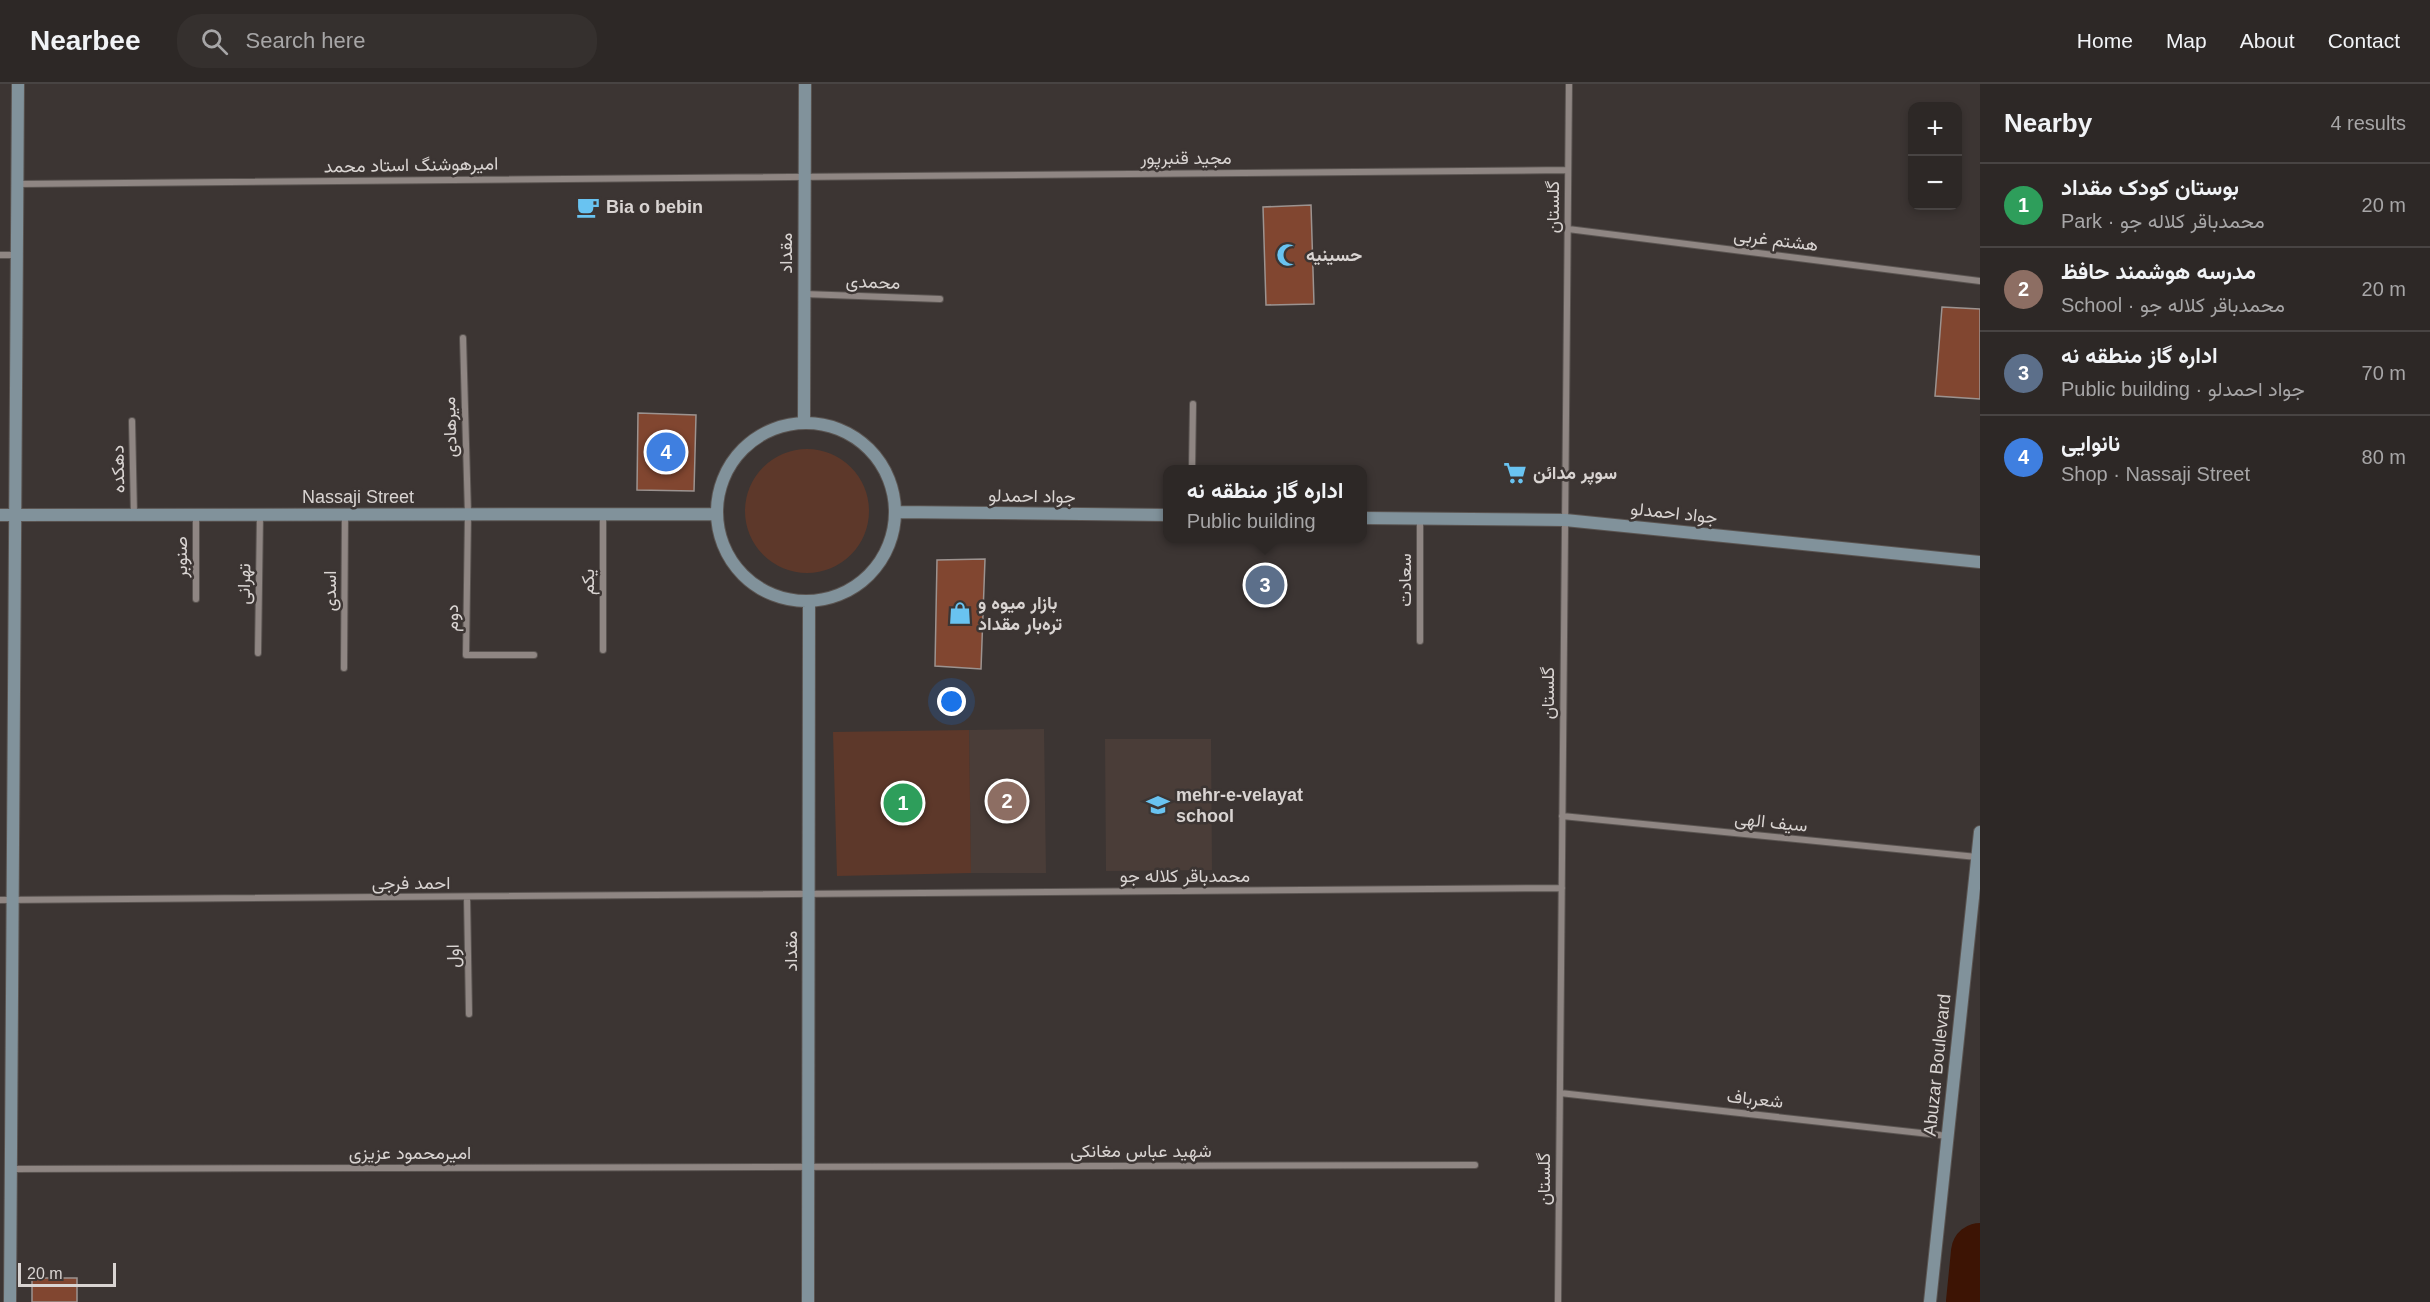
<!DOCTYPE html>
<html lang="en">
<head>
<meta charset="utf-8">
<style>
	:root { --surface:#2d2826; --page:#35302e; --text:#f1f3f6; --muted:#a7a6a7; --line:#484443; --accent:#69c3f1 }
	body { margin:0; font-family:Arial,Vazirmatn,sans-serif; background:var(--page); color:var(--text) }
	.controls { position:absolute; right:18px; top:18px; display:grid; overflow:hidden; border-radius:12px; box-shadow:0 3px 9px #0003 }
	.controls button { width:54px; height:54px; display:grid; place-items:center; padding:0; border:0; border-bottom:2px solid var(--line); background:var(--surface); color:var(--text); font:30px sans-serif }
	.scale { position:absolute; left:18px; bottom:15px; width:98px; box-sizing:border-box; padding-left:6px; border:3px solid #d9d4d2; border-top:0; font-size:16px; line-height:21px; white-space:nowrap; color:#d9d4d2; -webkit-text-stroke:4px #3c3533; paint-order:stroke }
	.you { position:absolute; left:952px; top:618px; width:21px; height:21px; margin:-15px; border:4px solid #fff; border-radius:50%; background:#1a73e8; box-shadow:0 0 0 9px #1a73e833 }
	.badge { display:grid; place-items:center; width:39px; height:39px; border-radius:50%; background:var(--accent); color:#fff; font-size:20px; font-weight:700 }
	.pin { position:absolute; translate:-50% -50%; border:3px solid #fff; box-shadow:0 2px 6px #0006 }
	.popup { position:absolute; left:1163px; top:381px; width:204px; height:78px; box-sizing:border-box; display:grid; place-content:center; border-radius:12px; background:var(--surface); filter:drop-shadow(0 2px 4px #0005); font-size:20px; white-space:nowrap; color:var(--muted) }
	.popup b { font-size:22px; color:var(--text) }
	.popup::after { content:''; position:absolute; left:50%; top:100%; margin-left:-12px; border:12px solid transparent; border-top-color:var(--surface) }
	.list { margin:0; padding:0; list-style:none }
	h2 { display:flex; justify-content:space-between; align-items:center; height:78px; margin:0; padding:0 24px; font-size:26px }
	h2 small { font-size:20px; font-weight:400; color:var(--muted) }
	.list li { display:grid; grid-template-columns:39px 1fr auto; gap:18px; align-items:center; box-sizing:border-box; height:84px; padding:0 24px; border-top:2px solid var(--line) }
	.list b { display:block; font-size:22px; white-space:nowrap }
	.list p { margin:0; font-size:20px; white-space:nowrap; color:var(--muted) }
	.list em { font-size:20px; font-style:normal; color:var(--muted) }
	.icon { flex:none; width:33px; height:33px; fill:none; stroke:currentColor; stroke-width:2; stroke-linecap:round; stroke-linejoin:round }
	.map { position:relative; flex:none; width:1980px; height:1218px; overflow:hidden }
	header { display:flex; align-items:center; gap:36px; box-sizing:border-box; height:84px; padding:0 30px; background:var(--surface); border-bottom:2px solid var(--line) }
	header strong { font-size:28px }
	nav { display:flex; gap:33px; margin-inline-start:auto; font-size:21px }
	.search { width:420px; height:54px; background:var(--page); display:flex; align-items:center; gap:15px; box-sizing:border-box; padding:0 21px; border-radius:24px; color:var(--muted); font-size:22px }
	main { display:flex }
	aside { flex:1; background:var(--surface) }
	.map>svg:first-child { display:block }
	.built { fill:#4a3d38 }
	.green { fill:#5d382a }
	.lines { fill:none; stroke-linecap:round; stroke-linejoin:round }
	.river { stroke:#3d1404; stroke-width:58 }
	.building { fill:#814630; stroke:#9c9390; stroke-width:1.5 }
	.street-casing { stroke:#5a5451; stroke-width:8 }
	.secondary-casing { stroke:#5a5451; stroke-width:14 }
	.street { stroke:#8f8683; stroke-width:6 }
	.secondary { stroke:#81929b; stroke-width:12 }
	.labels { text-anchor:middle; dominant-baseline:central; stroke-width:5; stroke-linejoin:round; paint-order:stroke }
	.street-label { font-size:18px; fill:#d9d4d2; stroke:#3c3533 }
	.poi-label { font-size:18px; font-weight:bold; fill:#d9d4d2; stroke:#3c3533; text-anchor:start }
</style>
</head>
<body>
<header>
<strong>Nearbee</strong>
<div class="search"><svg class="icon" aria-label="search" viewBox="0 0 24 24"><circle cx="10" cy="10" r="6"/><path d="M15 15l6 6"/></svg>Search here</div>
<nav><a>Home</a><a>Map</a><a>About</a><a>Contact</a></nav>
</header>
<main>
<div class="map">
<svg width="1980" height="1218" viewBox="0 0 1980 1218">
	<rect width="100%" height="100%" fill="#3c3533"/>
	<!-- built -->
	<path class="built" d="M1044,645L1046,789H971L969,646Z
		M1105,655H1211L1212,786L1106,787Z"/>
	<!-- green -->
	<path class="green" d="M745 427a62 62 0 1 1 124 0a62 62 0 1 1-124 0Z
		M969,646L971,789L837,792L833,648Z"/>
	<g class="lines">
		<!-- river -->
		<path class="river" d="M1975,1218L1980,1168"/>
	</g>
	<!-- building -->
	<path class="building" d="M1311,121L1314,220L1266,221L1263,123Z
		M1942,223L1980,225V315L1935,312Z
		M638,329L696,331L694,407L637,406Z
		M985,475L981,585L935,582L937,476Z
		M32,1194H77V1218H32Z"/>
	<g class="lines">
		<!-- street casing -->
		<g class="street-casing">
			<path id="street" d="M18,100L1568,86
				M1568,145L1980,197
				M0,171H17
				M804,210L940,215
				M463,254L468,430L466,571H534
				M132,337L134,431
				M1192,386L1193,320
				M603,430V566
				M196,431V515
				M1420,557V435
				M258,569L260,431
				M344,584L345,430
				M1562,732L1977,773
				M467,813L469,930
				M0,816L1562,804
				M1560,1009L1948,1052
				M11,1085L1475,1081
				M1558,1218L1569,0"/>
		</g>
		<!-- secondary casing -->
		<g class="secondary-casing">
			<path id="secondary" d="M804,338L805,0
				M717 428a89 89 0 1 1 178 0a89 89 0 1 1-178 0Z
				M896,428L1168,431
				M0,431L717,430
				M1362,434L1565,436L1980,478
				M10,1218L18,0
				M808,1218L809,517
				M1930,1218L1980,748"/>
		</g>
		<!-- street -->
		<use href="#street" class="street"/>
		<!-- secondary -->
		<use href="#secondary" class="secondary"/>
	</g>
	<!-- icons -->
	<defs>
		<g id="cafe-bare" transform="scale(1.8)"><path d="M-5.5-4.5H6V0H3Q3 3.5 0 3.5H-2.5Q-5.5 3.5-5.5 0ZM3-3.2v2h1.7v-2ZM-6 4.5H4V6H-6Z" fill="#69c3f1" stroke="#3c3533" stroke-width="2.5" paint-order="stroke"/></g>
		<g id="mosque-bare" transform="scale(1.8)"><path d="M3.5-4.9A6 6 0 1 0 3.5 4.9A5 5 0 1 1 3.5-4.9Z" fill="#69c3f1" stroke="#3c3533" stroke-width="2.5" paint-order="stroke"/></g>
		<g id="supermarket-bare" transform="scale(1.8)"><path d="M-6-5.5h2.5l.6 2H6L4.5 2H-2.5L-4.4-4H-6ZM-1.5 3.2a1.3 1.3 0 1 0 .1 0ZM3 3.2a1.3 1.3 0 1 0 .1 0Z" fill="#69c3f1" stroke="#3c3533" stroke-width="2.5" paint-order="stroke"/></g>
		<g id="shop-bare" transform="scale(1.8)"><path d="M-5-2.5h2.3a2.7 3.5 0 0 1 5.4 0H5L5.5 6h-11ZM-1.5-2.5h3a1.5 2.3 0 0 0-3 0Z" fill="#69c3f1" stroke="#3c3533" stroke-width="2.5" paint-order="stroke"/></g>
		<g id="school-bare" transform="scale(1.8)"><path d="M0-5L7-2L0 1L-7-2ZM-4 1L0 2.5L4 1V4Q0 6-4 4Z" fill="#69c3f1" stroke="#3c3533" stroke-width="2.5" paint-order="stroke"/></g>
	</defs>
	<g fill-rule="evenodd">
		<use href="#cafe-bare" x="588" y="123"/>
		<use href="#mosque-bare" x="1288" y="171"/>
		<use href="#supermarket-bare" x="1515" y="389"/>
		<use href="#shop-bare" x="960" y="529"/>
		<use href="#school-bare" x="1158" y="721"/>
	</g>
	<g class="labels">
		<!-- street labels -->
		<g class="street-label">
			<text x="1186" y="74">مجید قنبرپور</text>
			<text transform="translate(411 81) rotate(-1)">امیرهوشنگ استاد محمد</text>
			<text transform="translate(1553 123) rotate(-90)">گلستان</text>
			<text transform="translate(1776 156) rotate(7)">هشتم غربی</text>
			<text transform="translate(786 169) rotate(-90)">مقداد</text>
			<text transform="translate(873 198) rotate(2)">محمدی</text>
			<text transform="translate(450 343) rotate(-92)">میرهادی</text>
			<text transform="translate(118 385) rotate(-91)">دهکده</text>
			<text transform="translate(1032 412) rotate(1)">جواد احمدلو</text>
			<text x="358" y="413">Nassaji Street</text>
			<text transform="translate(1674 429) rotate(6)">جواد احمدلو</text>
			<text transform="translate(181 473) rotate(-90)">صنوبر</text>
			<text transform="translate(1405 496) rotate(-90)">سعادت</text>
			<text transform="translate(588 498) rotate(-90)">یکم</text>
			<text transform="translate(244 500) rotate(-89)">تهرانی</text>
			<text transform="translate(330 507) rotate(-90)">اسدی</text>
			<text transform="translate(452 534) rotate(-89)">دوم</text>
			<text transform="translate(1548 609) rotate(-90)">گلستان</text>
			<text transform="translate(1771 738) rotate(6)">سیف الهی</text>
			<text x="1185" y="792">محمدباقر کلاله جو</text>
			<text x="411" y="799">احمد فرجی</text>
			<text transform="translate(791 867) rotate(-90)">مقداد</text>
			<text transform="translate(453 872) rotate(-91)">اول</text>
			<text transform="translate(1937 981) rotate(-84)">Abuzar Boulevard</text>
			<text transform="translate(1755 1015) rotate(6)">شعرباف</text>
			<text x="1141" y="1067">شهید عباس مغانکی</text>
			<text x="410" y="1069">امیرمحمود عزیزی</text>
			<text transform="translate(1544 1095) rotate(-90)">گلستان</text>
		</g>
		<!-- poi labels -->
		<g class="poi-label">
			<text x="606" y="123">Bia o bebin</text>
			<text x="1306" y="171">حسینیه</text>
			<text x="1533" y="389">سوپر مدائن</text>
			<text x="978" y="519">بازار میوه و<tspan x="978" dy="21">تره‌بار مقداد</tspan></text>
			<text x="1176" y="711">mehr-e-velayat<tspan x="1176" dy="21">school</tspan></text>
		</g>
	</g>
</svg>
<div class="controls">
<button>+</button>
<button>−</button>
</div>
<div class="scale">20 m</div>
<div class="you"></div>
<div class="pin badge" style="left:903px;top:719px;background:#2e9e5b">1</div>
<div class="pin badge" style="left:1007px;top:717px;background:#8d6e63">2</div>
<div class="pin badge" style="left:1265px;top:501px;background:#5c6f8a">3</div>
<div class="popup"><b>اداره گاز منطقه نه</b>Public building</div>
<div class="pin badge" style="left:666px;top:368px;background:#3f7fe0">4</div>
</div>
<aside>
<h2>Nearby<small>4 results</small></h2>
<ul class="list">
<li><span class="badge" style="background:#2e9e5b">1</span><div><b>بوستان کودک مقداد</b><p>Park · محمدباقر کلاله جو</p></div><em>20 m</em></li>
<li><span class="badge" style="background:#8d6e63">2</span><div><b>مدرسه هوشمند حافظ</b><p>School · محمدباقر کلاله جو</p></div><em>20 m</em></li>
<li><span class="badge" style="background:#5c6f8a">3</span><div><b>اداره گاز منطقه نه</b><p>Public building · جواد احمدلو</p></div><em>70 m</em></li>
<li><span class="badge" style="background:#3f7fe0">4</span><div><b>نانوایی</b><p>Shop · Nassaji Street</p></div><em>80 m</em></li>
</ul>
</aside>
</main>
</body>
</html>
